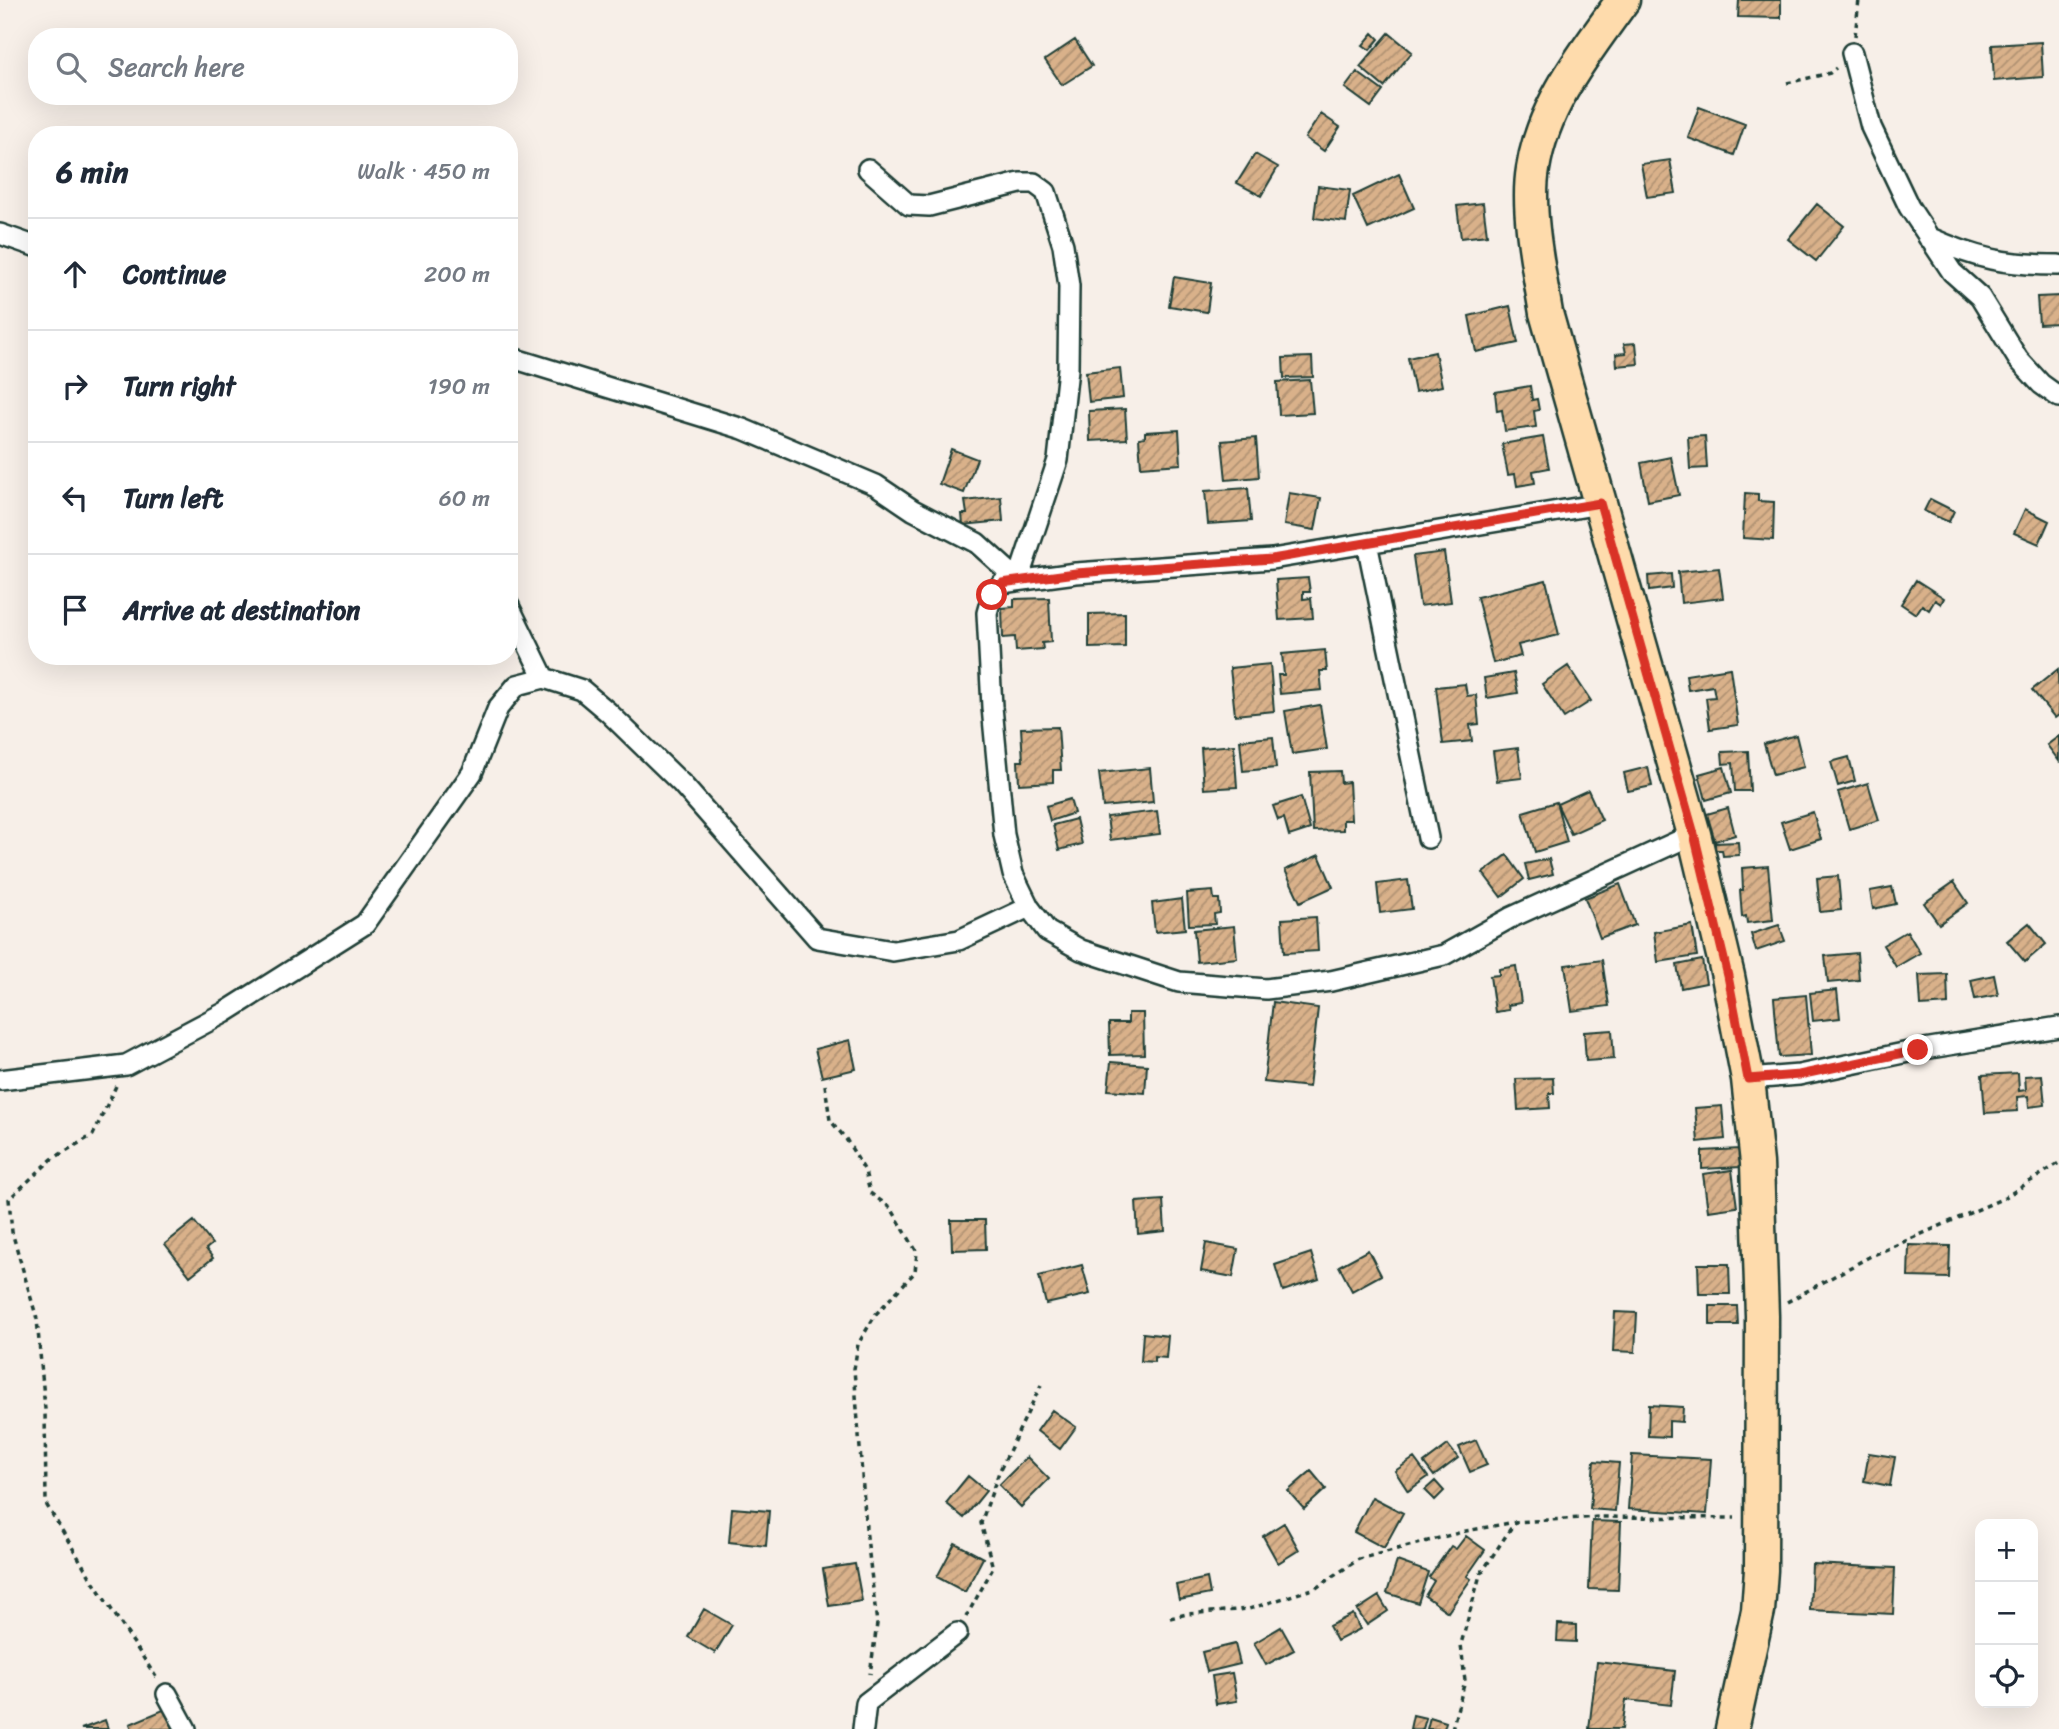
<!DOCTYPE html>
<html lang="en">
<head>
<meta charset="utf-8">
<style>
	:root { --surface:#fff; --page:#f6f6f7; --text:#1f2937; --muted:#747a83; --line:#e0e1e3 }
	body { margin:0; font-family:Sriracha,sans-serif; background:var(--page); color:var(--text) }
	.controls { position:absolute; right:21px; bottom:21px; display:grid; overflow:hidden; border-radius:14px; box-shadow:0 7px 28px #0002 }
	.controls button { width:63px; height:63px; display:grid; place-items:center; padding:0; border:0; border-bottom:2px solid var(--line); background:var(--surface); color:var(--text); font:35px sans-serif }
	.stop { position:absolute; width:21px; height:21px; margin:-16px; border:5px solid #d93025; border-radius:50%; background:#fff }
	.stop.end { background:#d93025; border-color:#fff; box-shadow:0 2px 7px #0008 }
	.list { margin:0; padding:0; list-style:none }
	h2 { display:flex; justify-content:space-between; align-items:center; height:91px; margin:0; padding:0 28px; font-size:30px }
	h2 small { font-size:23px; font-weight:400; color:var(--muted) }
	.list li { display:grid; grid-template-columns:46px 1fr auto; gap:21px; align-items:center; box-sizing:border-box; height:112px; padding:0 28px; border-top:2px solid var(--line) }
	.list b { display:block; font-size:26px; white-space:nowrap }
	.list em { font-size:23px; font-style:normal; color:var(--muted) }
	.icon { flex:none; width:38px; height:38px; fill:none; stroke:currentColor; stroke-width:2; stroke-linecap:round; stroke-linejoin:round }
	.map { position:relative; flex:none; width:2059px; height:1729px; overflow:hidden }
	.search { position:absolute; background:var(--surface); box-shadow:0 7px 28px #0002; left:28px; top:28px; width:490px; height:77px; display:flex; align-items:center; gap:18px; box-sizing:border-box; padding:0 24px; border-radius:28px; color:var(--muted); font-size:26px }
	.panel { position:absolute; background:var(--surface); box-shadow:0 7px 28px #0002; left:28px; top:126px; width:490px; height:539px; border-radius:28px }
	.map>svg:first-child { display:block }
	.building { fill:url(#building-hatch); stroke:#1f3d34; stroke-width:2 }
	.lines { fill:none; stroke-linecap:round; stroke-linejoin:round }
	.street-casing { stroke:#1f3d34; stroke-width:24 }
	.primary-casing { stroke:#1f3d34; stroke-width:37 }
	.path { stroke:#1f3d34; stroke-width:3.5; stroke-dasharray:5 5; stroke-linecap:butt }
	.street { stroke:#fff; stroke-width:19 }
	.primary { stroke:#fedbac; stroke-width:32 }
	.route { stroke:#d93025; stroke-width:9 }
</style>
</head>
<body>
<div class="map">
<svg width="2059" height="1729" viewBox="0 0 2059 1729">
	<defs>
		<pattern id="building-hatch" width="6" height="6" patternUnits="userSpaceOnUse" patternTransform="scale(1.75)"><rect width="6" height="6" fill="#d9b18a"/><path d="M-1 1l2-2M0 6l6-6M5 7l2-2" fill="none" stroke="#af9172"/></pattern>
	</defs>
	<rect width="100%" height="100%" fill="#f7efe8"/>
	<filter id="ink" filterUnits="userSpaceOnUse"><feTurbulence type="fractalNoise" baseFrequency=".0143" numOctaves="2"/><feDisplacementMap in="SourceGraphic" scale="14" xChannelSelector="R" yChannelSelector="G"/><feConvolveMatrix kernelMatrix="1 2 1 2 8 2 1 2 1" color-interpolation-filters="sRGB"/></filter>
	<g filter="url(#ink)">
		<!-- building -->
		<path class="building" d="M1739,0H1781V18L1738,17Z
			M1373,33L1379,39L1370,50L1363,45Z
			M1389,33L1412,52L1384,87L1360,67Z
			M1075,40L1092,66L1062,85L1045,60Z
			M2041,42L2043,77L1994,81L1992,45Z
			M1357,72L1383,91L1371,107L1345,88Z
			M1699,107L1745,124L1734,155L1688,138Z
			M1321,114L1340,127L1324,151L1305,138Z
			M1255,154L1278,167L1261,196L1237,183Z
			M1670,160L1676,193L1647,197L1641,164Z
			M1399,174L1414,208L1368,229L1353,196Z
			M1318,186L1350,190L1346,222L1314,218Z
			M1483,203L1487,235L1461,238L1457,206Z
			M1817,204L1844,226L1816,261L1788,239Z
			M1174,277L1211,283L1207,312L1169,306Z
			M2059,296V323L2039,324L2037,297Z
			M1510,306L1518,343L1476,352L1469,316Z
			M1636,343L1638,364L1617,366L1616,354L1626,353L1624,344Z
			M1435,352L1442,386L1415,392L1408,358Z
			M1312,357L1313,377L1284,378L1283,358Z
			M1120,368L1123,398L1089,402L1086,372Z
			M1310,380L1313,413L1279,415L1277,382Z
			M1530,386L1532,400L1537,399L1539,410L1534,411L1536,427L1505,431L1502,410L1497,411L1495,392Z
			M1125,409L1127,439L1090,441L1089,411Z
			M1179,430L1181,464L1141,467L1139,438L1145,437V432Z
			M1705,436L1707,468L1690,469L1688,437Z
			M1543,437L1549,468L1533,471L1535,483L1517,486L1515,474L1508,475L1502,444Z
			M1256,438L1259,477L1226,480L1222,441Z
			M951,449L977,459L964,493L939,484Z
			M1671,457L1679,495L1648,501L1641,463Z
			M1248,488L1251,521L1208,524L1205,491Z
			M1289,493L1321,498L1315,530L1284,525Z
			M1745,493L1758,494V501L1774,502L1773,540L1743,538Z
			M1001,497L1003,521L963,525L962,514H967L965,501Z
			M1930,499L1954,511L1949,522L1924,511Z
			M2025,509L2049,521L2039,544L2014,533Z
			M1444,552L1451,602L1420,606L1413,556Z
			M1719,568L1723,598L1681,603L1678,572Z
			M1671,574L1672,588L1649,591L1648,576Z
			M1308,578L1310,592H1303V599L1311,598L1313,618L1279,620L1276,580Z
			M1546,580L1559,635L1518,645L1521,656L1493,663L1477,597Z
			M1916,580L1944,598L1941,604L1935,600L1929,610L1922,605L1916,614L1901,604Z
			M1049,598L1051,642L1042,643L1043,649L1016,651L1015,637L1003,638L1002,608L1014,607V599Z
			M1125,613V647L1089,648V614Z
			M1325,650L1327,671H1320L1322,690L1280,694L1278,675H1284L1282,654Z
			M1270,664L1274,711L1235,715L1230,668Z
			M1568,666L1591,701L1564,718L1542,684Z
			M1730,668L1738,725L1710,729L1706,698L1715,697L1713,686L1688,690L1686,675Z
			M2058,669L2059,715L2055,718L2032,690Z
			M1514,673L1518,693L1487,698L1484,678Z
			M1465,684L1467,696L1476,695L1479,724L1470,725L1472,741L1443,744L1436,687Z
			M1320,705L1327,749L1292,754L1285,711Z
			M1058,727L1061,770H1053V782L1019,784L1018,761H1023L1021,728Z
			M1796,735L1804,767L1773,775L1764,744Z
			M2059,736V761L2047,745Z
			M1273,737L1276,768L1243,771L1240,740Z
			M1234,745L1237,787L1204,789L1201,748Z
			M1518,748L1522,778L1497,781L1493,751Z
			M1748,751L1750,791H1735L1733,763L1723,764L1722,752Z
			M1849,757L1855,781L1838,786L1831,762Z
			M1648,767L1652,786L1628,791L1624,773Z
			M1724,767L1731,793L1706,800L1699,774Z
			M1150,768L1153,802L1103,807L1099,773Z
			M1340,771L1341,783L1349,782L1351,820H1343V830L1313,831L1310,772Z
			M1868,783L1879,820L1849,829L1838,792Z
			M1588,790L1602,820L1571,834L1557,804Z
			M1301,797L1310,829L1289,836L1284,818L1278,820L1273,806Z
			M1070,799L1074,813L1050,821L1046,806Z
			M1556,802L1567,842L1535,852L1523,812Z
			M1728,808L1735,835L1715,841L1707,814Z
			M1157,811L1160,834L1110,840L1107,817Z
			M1813,812L1821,839L1790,849L1781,822Z
			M1076,819L1082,844L1059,850L1053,825Z
			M1738,842L1739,855L1723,856L1722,850H1715V843Z
			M1319,855L1333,887L1300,902L1285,870Z
			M1507,855L1524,879L1501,897L1483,873Z
			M1549,859L1553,874L1529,880L1525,864Z
			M1768,866L1773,920L1747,923L1746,916L1742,917L1740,890H1743L1742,868Z
			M1838,876L1841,910L1820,912L1817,878Z
			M1408,880L1412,909L1380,913L1377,884Z
			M1954,882L1968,903L1939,924L1924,903Z
			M1620,884L1635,925L1600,938L1585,898Z
			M1892,887L1896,904L1873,909L1870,891Z
			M1213,891L1214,899H1219L1220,913L1214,914L1215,924L1189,925L1187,893Z
			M1182,899L1185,929L1155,932L1152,903Z
			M1316,917L1318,951L1284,953L1282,919Z
			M2029,923L2046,944L2025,962L2007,941Z
			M1692,925L1697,956L1658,962L1654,932Z
			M1779,925L1785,941L1756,951L1751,934Z
			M1234,926L1237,958L1197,962L1194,930Z
			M1907,931L1920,953L1896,967L1883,945Z
			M1857,953L1859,980L1828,983L1825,956Z
			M1602,960L1609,1006L1572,1011L1565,965Z
			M1702,960L1706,983L1681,988L1677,965Z
			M1516,966L1521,1003L1508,1005L1509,1010L1495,1012L1490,976L1499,975V969Z
			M1947,974L1948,1004L1921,1006L1919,975Z
			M1994,975L1998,995L1975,999L1971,980Z
			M1837,990L1840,1018L1813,1021L1810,993Z
			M1806,995L1811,1055L1779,1057L1774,998Z
			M1273,1002L1318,1008L1309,1087L1264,1082Z
			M1128,1013H1143L1144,1054L1110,1055L1109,1023H1128Z
			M1612,1030L1614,1059L1586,1061L1584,1032Z
			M850,1040L856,1069L822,1077L815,1049Z
			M1111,1062L1147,1065L1145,1093L1108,1090Z
			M2018,1073L2019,1091L2026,1090L2025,1076L2042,1075L2045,1105L2029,1107L2028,1096L2017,1097L2018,1111L1985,1113L1982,1075Z
			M1553,1078L1554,1093H1549L1550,1108L1518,1110L1516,1079Z
			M1722,1106L1725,1139L1698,1142L1695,1108Z
			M1740,1149L1741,1167L1702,1169V1151Z
			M1732,1170L1737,1207L1708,1211L1703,1174Z
			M1163,1200L1165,1231L1138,1234L1136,1202Z
			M951,1220H985L986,1249L952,1250Z
			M194,1221L212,1244L206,1249L213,1258L190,1276L165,1244Z
			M1206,1243L1238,1249L1233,1277L1201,1271Z
			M1909,1245L1950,1246L1949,1278L1908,1277Z
			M1368,1250L1381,1275L1352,1291L1339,1266Z
			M1311,1253L1319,1279L1283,1291L1275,1265Z
			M1698,1264H1729L1730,1294H1699Z
			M1082,1265L1090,1294L1046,1304L1039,1276Z
			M1710,1306H1737L1738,1325H1710Z
			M1615,1312L1637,1313L1635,1352L1613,1351Z
			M1143,1333L1168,1336L1166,1358L1154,1357V1362L1141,1361Z
			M1649,1405L1683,1407L1682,1422L1669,1421V1437L1648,1436Z
			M1052,1410L1076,1427L1060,1449L1037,1431Z
			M1476,1440L1487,1465L1470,1472L1459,1447Z
			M1448,1445L1458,1458L1434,1476L1424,1463Z
			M1869,1453L1895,1457L1890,1486L1864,1481Z
			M1632,1455L1711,1459L1707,1514L1628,1509Z
			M1027,1457L1049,1479L1021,1507L999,1485Z
			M1414,1458L1428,1477L1408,1491L1395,1471Z
			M1594,1461L1619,1463L1615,1511L1590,1509Z
			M1311,1471L1326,1489L1304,1509L1288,1491Z
			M968,1476L986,1491L964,1518L946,1503Z
			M1435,1481L1444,1491L1435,1500L1425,1490Z
			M1372,1497L1403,1513L1384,1548L1354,1532Z
			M732,1508L769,1511L766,1546L729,1542Z
			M1592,1521L1621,1522L1618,1590L1589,1589Z
			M1284,1523L1299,1550L1278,1563L1263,1536Z
			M1466,1536L1485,1550L1467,1576L1471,1579L1448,1612L1425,1596L1434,1581L1429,1577L1451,1546L1456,1549Z
			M955,1543L983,1558L965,1592L937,1577Z
			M1397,1561L1428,1572L1418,1603L1387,1593Z
			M855,1564L862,1601L829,1606L823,1569Z
			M1812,1564L1895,1568L1893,1614L1810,1610Z
			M1207,1578L1210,1594L1179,1600L1176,1585Z
			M1379,1596L1388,1611L1367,1625L1357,1610Z
			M704,1609L732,1625L715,1653L688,1637Z
			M1353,1614L1360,1629L1337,1641L1329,1626Z
			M1558,1624L1576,1625V1642L1557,1641Z
			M1281,1627L1294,1650L1266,1665L1254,1643Z
			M1235,1644L1240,1664L1207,1672L1202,1652Z
			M1597,1662L1675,1671L1671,1705L1626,1700L1622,1729H1589Z
			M1232,1673L1237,1701L1216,1704L1212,1676Z
			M168,1708L177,1729H132L130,1724Z
			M1413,1715L1426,1718L1423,1729H1410Z
			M1430,1717L1446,1722L1444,1729H1427Z
			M105,1720L108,1729H81Z"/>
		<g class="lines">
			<!-- street casing -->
			<g class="street-casing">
				<path id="street" d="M1852,53L1871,127L1909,207L1952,272L1980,297L2018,359L2041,384L2059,397
					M0,234L37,247
					M1928,237C1977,259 2006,265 2059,265
					M509,357L743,429L876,485L913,510L977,543L1018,580L1058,460L1068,369L1069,286L1063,245L1046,192L1034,183H1020L929,206L909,205L868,169
					M1600,504L1272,559L1076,573L1002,583L992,595L987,613L992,707L1004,835L1013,874L1029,907L1047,931L1081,950L1179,982L1266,989L1331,981L1444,955L1510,918L1694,834
					M1367,543L1428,838
					M509,606L544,678
					M1748,1079L1799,1075L1918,1050L2059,1027
					M0,1080L126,1065L224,1013L365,924L472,773L498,708L517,685L544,678L582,690L608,712L682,784L817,938L893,951L959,940L1029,907
					M167,1694L186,1729
					M863,1729L866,1703L957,1633"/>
			</g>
			<!-- primary casing -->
			<g class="primary-casing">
				<path id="primary" d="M1623,0C1586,52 1543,104 1533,169C1526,210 1539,271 1546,313L1694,834L1728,976L1748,1079L1757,1163L1762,1316L1761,1570L1758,1611L1732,1729"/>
			</g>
			<!-- path -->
			<path class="path" d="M1855,36L1859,0
				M1787,83L1830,73L1836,68
				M825,1085L830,1120L846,1139L865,1171L870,1193L891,1208L917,1252L915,1272L876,1314L858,1344L854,1369L866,1528L877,1624L870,1674
				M116,1086L93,1135L52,1159L9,1199L12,1232L37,1319L45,1409L46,1504L92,1580L156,1677
				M1787,1302L1869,1257L2004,1198L2059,1163
				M966,1617L993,1568L981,1523L999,1472L1041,1385
				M1170,1618L1187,1614L1249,1609L1316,1588L1359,1559L1466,1531L1515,1522L1599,1517L1735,1518
				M1452,1729L1465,1681L1461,1644L1480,1575L1515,1522"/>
			<!-- street -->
			<use href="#street" class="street"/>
			<!-- primary -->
			<use href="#primary" class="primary"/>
		</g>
	</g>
	<g class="lines" filter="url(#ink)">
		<!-- route -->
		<path class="route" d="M992,595L1002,583L1009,582L1076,573L1272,559L1600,503L1694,834L1728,976L1748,1079L1799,1075L1918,1050"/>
	</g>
</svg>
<div class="controls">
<button>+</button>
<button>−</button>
<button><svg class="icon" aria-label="locate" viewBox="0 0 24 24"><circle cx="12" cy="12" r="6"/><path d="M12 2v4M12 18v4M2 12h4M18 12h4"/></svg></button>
</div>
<div class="stop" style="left:992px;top:595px"></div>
<div class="stop end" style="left:1918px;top:1050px"></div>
<div class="search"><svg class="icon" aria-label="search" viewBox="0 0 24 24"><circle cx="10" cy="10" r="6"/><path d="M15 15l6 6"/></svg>Search here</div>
<section class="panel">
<h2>6 min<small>Walk · 450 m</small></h2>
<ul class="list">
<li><svg class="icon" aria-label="ahead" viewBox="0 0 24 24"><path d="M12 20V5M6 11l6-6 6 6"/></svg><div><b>Continue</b></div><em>200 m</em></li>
<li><svg class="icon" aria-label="right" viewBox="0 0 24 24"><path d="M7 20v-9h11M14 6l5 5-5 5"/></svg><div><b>Turn right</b></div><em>190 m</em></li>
<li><svg class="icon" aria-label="left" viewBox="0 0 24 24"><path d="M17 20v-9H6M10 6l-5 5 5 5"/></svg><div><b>Turn left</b></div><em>60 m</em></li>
<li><svg class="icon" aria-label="arrive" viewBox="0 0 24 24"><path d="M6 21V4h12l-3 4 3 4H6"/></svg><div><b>Arrive at destination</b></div></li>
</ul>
</section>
</div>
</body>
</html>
